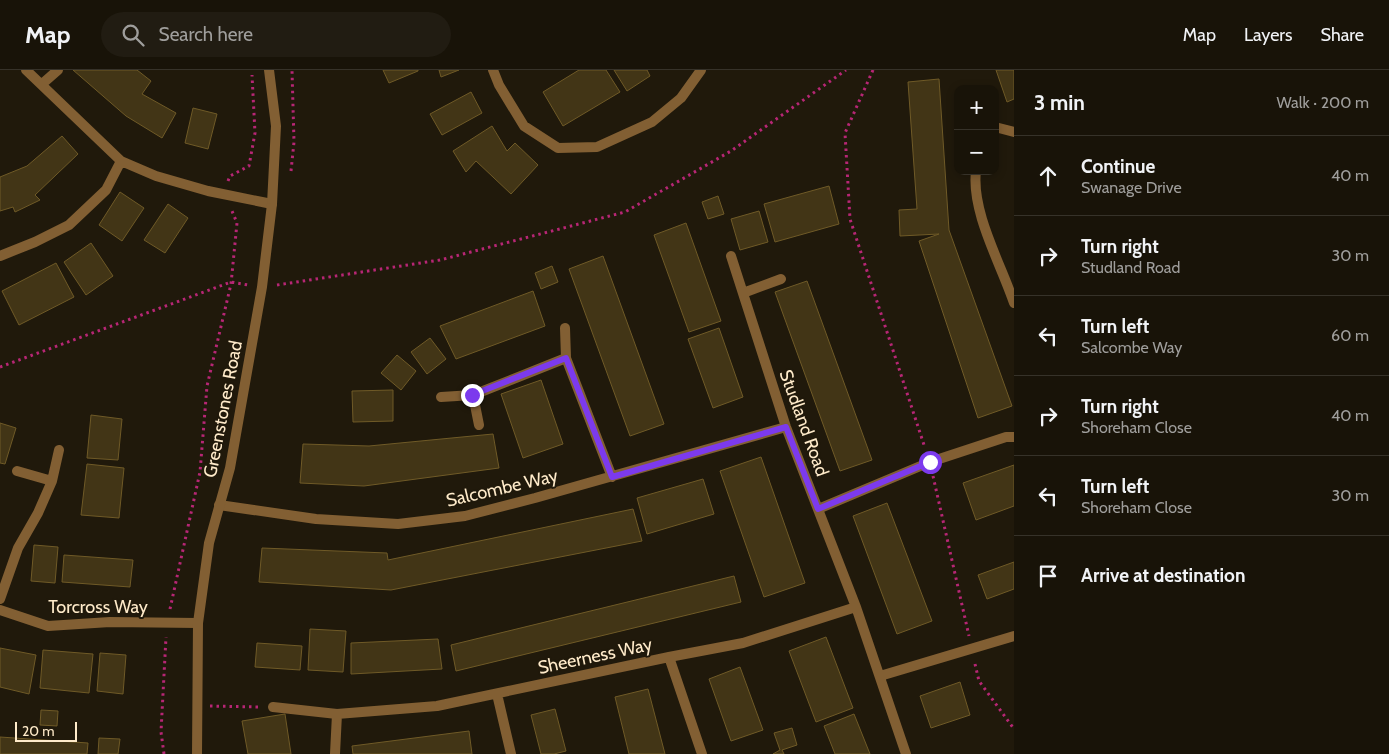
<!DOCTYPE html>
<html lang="en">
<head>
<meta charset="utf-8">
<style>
	:root { --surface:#181308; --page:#211c12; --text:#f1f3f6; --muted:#9f9e9c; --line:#363229 }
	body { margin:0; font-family:Cabin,sans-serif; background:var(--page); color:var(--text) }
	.controls { position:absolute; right:15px; top:15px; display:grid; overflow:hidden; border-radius:10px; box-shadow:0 2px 8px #0003 }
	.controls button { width:45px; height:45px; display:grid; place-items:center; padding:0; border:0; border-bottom:1px solid var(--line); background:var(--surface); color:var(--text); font:25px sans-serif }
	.scale { position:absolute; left:15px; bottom:12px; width:62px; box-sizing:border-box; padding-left:5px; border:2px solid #ffebca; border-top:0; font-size:14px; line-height:18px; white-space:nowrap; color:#ffebca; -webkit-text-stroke:4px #20190b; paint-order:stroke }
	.stop { position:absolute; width:15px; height:15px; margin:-11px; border:4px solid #7c3aed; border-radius:50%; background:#fff }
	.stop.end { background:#7c3aed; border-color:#fff; box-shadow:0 1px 5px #0008 }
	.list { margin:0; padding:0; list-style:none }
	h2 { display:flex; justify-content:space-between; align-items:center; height:65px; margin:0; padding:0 20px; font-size:21px }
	h2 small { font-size:16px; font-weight:400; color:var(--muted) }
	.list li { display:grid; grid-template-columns:32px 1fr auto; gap:15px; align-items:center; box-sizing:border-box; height:80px; padding:0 20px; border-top:1px solid var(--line) }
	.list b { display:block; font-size:19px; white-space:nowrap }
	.list p { margin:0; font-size:16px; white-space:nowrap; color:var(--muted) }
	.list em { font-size:16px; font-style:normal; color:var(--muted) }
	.icon { flex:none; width:28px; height:28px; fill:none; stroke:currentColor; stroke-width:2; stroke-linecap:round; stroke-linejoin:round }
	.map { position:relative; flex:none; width:1014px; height:684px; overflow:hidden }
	header { display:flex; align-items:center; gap:30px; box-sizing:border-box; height:70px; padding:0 25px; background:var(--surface); border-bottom:1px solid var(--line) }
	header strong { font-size:24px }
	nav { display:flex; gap:28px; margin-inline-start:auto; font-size:18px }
	.search { width:350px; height:45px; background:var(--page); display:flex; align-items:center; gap:12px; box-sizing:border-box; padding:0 18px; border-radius:28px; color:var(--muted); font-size:19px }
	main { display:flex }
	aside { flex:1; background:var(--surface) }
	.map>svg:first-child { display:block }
	.building { fill:#423516; stroke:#6f5a27 }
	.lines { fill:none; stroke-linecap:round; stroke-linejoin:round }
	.path { stroke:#b72675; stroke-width:3; stroke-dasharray:2.5 4; stroke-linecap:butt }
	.minor { stroke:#825f33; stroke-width:10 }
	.tertiary { stroke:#825f33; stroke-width:10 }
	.route { stroke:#7c3aed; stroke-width:6 }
	.labels { text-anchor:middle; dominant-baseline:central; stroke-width:4; stroke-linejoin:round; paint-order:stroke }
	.street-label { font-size:18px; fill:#ffebca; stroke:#20190b }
</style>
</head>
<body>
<header>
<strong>Map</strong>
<div class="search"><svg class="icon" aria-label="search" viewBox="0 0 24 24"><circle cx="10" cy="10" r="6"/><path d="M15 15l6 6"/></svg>Search here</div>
<nav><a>Map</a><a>Layers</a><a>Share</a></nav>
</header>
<main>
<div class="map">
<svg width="1014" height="684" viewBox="0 0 1014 684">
	<rect width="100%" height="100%" fill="#20190b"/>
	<!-- building -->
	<path class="building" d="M73,0H137L151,11L142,24L176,43L162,68L126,46Z
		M383,0H418V1L389,13Z
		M439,0H459L441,7Z
		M579,0H606L620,22L563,56L543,22Z
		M614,0H647L650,6L627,21Z
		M996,0H1014V29L1007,32Z
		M939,9L949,160L1012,336L978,348L919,171L939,164L900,166L899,140L917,139L908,12Z
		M471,22L482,43L442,65L430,44Z
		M193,38L217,44L208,79L185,73Z
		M492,56L507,81L515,73L538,95L511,124L476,91L466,102L453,81Z
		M62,66L78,84L35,125L40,130L15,142L13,137L0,141V107L27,96Z
		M829,116L839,154L775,172L764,134Z
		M120,122L144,138L122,171L99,155Z
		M718,126L724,144L708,149L702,132Z
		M168,134L188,148L165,183L144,170Z
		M759,141L768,172L740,180L731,149Z
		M686,153L721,251L689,262L654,165Z
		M91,173L113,206L86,225L64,192Z
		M603,186L664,354L630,366L569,199Z
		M56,193L74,227L19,255L2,221Z
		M552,196L558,212L541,219L535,203Z
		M807,211L872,390L840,401L775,222Z
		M533,221L545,256L456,289L440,256Z
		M719,258L743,327L713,338L688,269Z
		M430,268L446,289L427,304L411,282Z
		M397,285L416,301L401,320L381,303Z
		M541,310L563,374L523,388L501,324Z
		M393,320V351L353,352L352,321Z
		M91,345L122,349L118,390L87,388Z
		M0,353L16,358L5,394L0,393Z
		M493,364L499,398L364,416L300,413L303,374L369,376Z
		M761,387L805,513L764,527L720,401Z
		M87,394L124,398L119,448L81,445Z
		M1014,395V436L976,450L963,413Z
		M703,409L714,444L647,464L637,428Z
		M887,433L932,551L897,564L853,446Z
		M633,439L642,471L391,520L259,512L262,478L387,483L388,490Z
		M34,475L58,477L55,513L31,511Z
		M64,485L133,490L130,517L62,512Z
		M1014,492V519L987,529L978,505Z
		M734,506L741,532L456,601L451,575Z
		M310,559L346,561L343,602L308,600Z
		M826,567L853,638L816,652L789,581Z
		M438,569L442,599L351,604V573Z
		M257,573L302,576L300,600L255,597Z
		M0,578L36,585L29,624L0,617Z
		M43,580L93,584L89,623L40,618Z
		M100,583L126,585L123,624L97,621Z
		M740,597L763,660L731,671L709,609Z
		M960,612L970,645L931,658L920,626Z
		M648,619L665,684H629L615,627Z
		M555,639L566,681L554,684H541L531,645Z
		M41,640L58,641L57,656L40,655Z
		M285,644L291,684H248L242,651Z
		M854,644L870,684H835L824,656Z
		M792,658L797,675L782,680L784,684H773L780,680L774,663Z
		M469,661L472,684H353L352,676Z
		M0,667L88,673L87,684H0Z
		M99,668L120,669L118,684H98Z"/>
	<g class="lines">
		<!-- path -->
		<path class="path" d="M873,0L845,63L850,149L925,378
			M291,101L294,72L292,0
			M228,111L230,106L249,96L255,63L252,5
			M277,215L440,190L625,142L731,81L846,0
			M0,297L231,212L248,215
			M933,406L969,566
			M170,539L200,402L207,316L231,214L237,153L232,141
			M975,594L979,611L1014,659
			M210,636L259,637
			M164,684L161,662L166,567"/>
		<!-- minor -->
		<path class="minor" d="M26,0L121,91L156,106L208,121L272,134
			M493,0L499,15L524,56L558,78L597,77L652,52L681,28L701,0
			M42,14L58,0
			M995,57L1014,62
			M976,101C971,142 1001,194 1014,233
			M0,186L35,172L69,155L106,120L121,91
			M731,186L786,357L856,537L906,684
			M743,223L781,209
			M565,258L566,288L612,407
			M473,325L479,355
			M441,327L473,325L566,288
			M17,401L52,411
			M219,435L316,449L398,454L465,446L535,428L786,357
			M818,439L930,392L1006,367H1014
			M0,529L18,478L38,443L52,411L59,380
			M0,540L48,556L110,552L198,553
			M669,587L702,684
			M880,606L1014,566
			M497,624L511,684
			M273,637L337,644L437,636L669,587L743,573L856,537
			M335,684L337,644"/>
		<!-- tertiary -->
		<path class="tertiary" d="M197,684L198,553L209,473L230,398L262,217L272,134L276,56L269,0"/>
	</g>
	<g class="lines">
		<!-- route -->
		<path class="route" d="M472,325L566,288L612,407L786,357L818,439L930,392"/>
	</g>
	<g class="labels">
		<!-- street labels -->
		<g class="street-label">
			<text transform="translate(223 339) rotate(-79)">Greenstones Road</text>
			<text transform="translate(804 353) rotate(70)">Studland Road</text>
			<text transform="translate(502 418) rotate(-13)">Salcombe Way</text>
			<text x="98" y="537">Torcross Way</text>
			<text transform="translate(595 586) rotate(-12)">Sheerness Way</text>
		</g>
	</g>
</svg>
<div class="controls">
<button>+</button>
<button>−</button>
</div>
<div class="scale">20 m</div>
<div class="stop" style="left:930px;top:392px"></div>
<div class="stop end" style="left:472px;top:325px"></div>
</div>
<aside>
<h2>3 min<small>Walk · 200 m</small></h2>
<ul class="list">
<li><svg class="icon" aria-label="ahead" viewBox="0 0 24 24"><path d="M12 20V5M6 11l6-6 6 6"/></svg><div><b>Continue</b><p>Swanage Drive</p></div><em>40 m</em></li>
<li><svg class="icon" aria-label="right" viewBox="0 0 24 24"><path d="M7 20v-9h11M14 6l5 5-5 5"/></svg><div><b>Turn right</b><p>Studland Road</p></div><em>30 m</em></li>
<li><svg class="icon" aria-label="left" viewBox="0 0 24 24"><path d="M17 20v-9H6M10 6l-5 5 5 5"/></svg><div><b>Turn left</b><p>Salcombe Way</p></div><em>60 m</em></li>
<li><svg class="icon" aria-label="right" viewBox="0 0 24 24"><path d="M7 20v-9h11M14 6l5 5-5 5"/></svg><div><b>Turn right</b><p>Shoreham Close</p></div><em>40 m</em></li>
<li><svg class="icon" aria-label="left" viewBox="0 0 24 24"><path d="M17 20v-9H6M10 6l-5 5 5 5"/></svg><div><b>Turn left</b><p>Shoreham Close</p></div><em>30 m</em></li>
<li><svg class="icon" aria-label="arrive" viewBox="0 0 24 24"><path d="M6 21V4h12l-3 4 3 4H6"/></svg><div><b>Arrive at destination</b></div></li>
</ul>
</aside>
</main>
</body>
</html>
